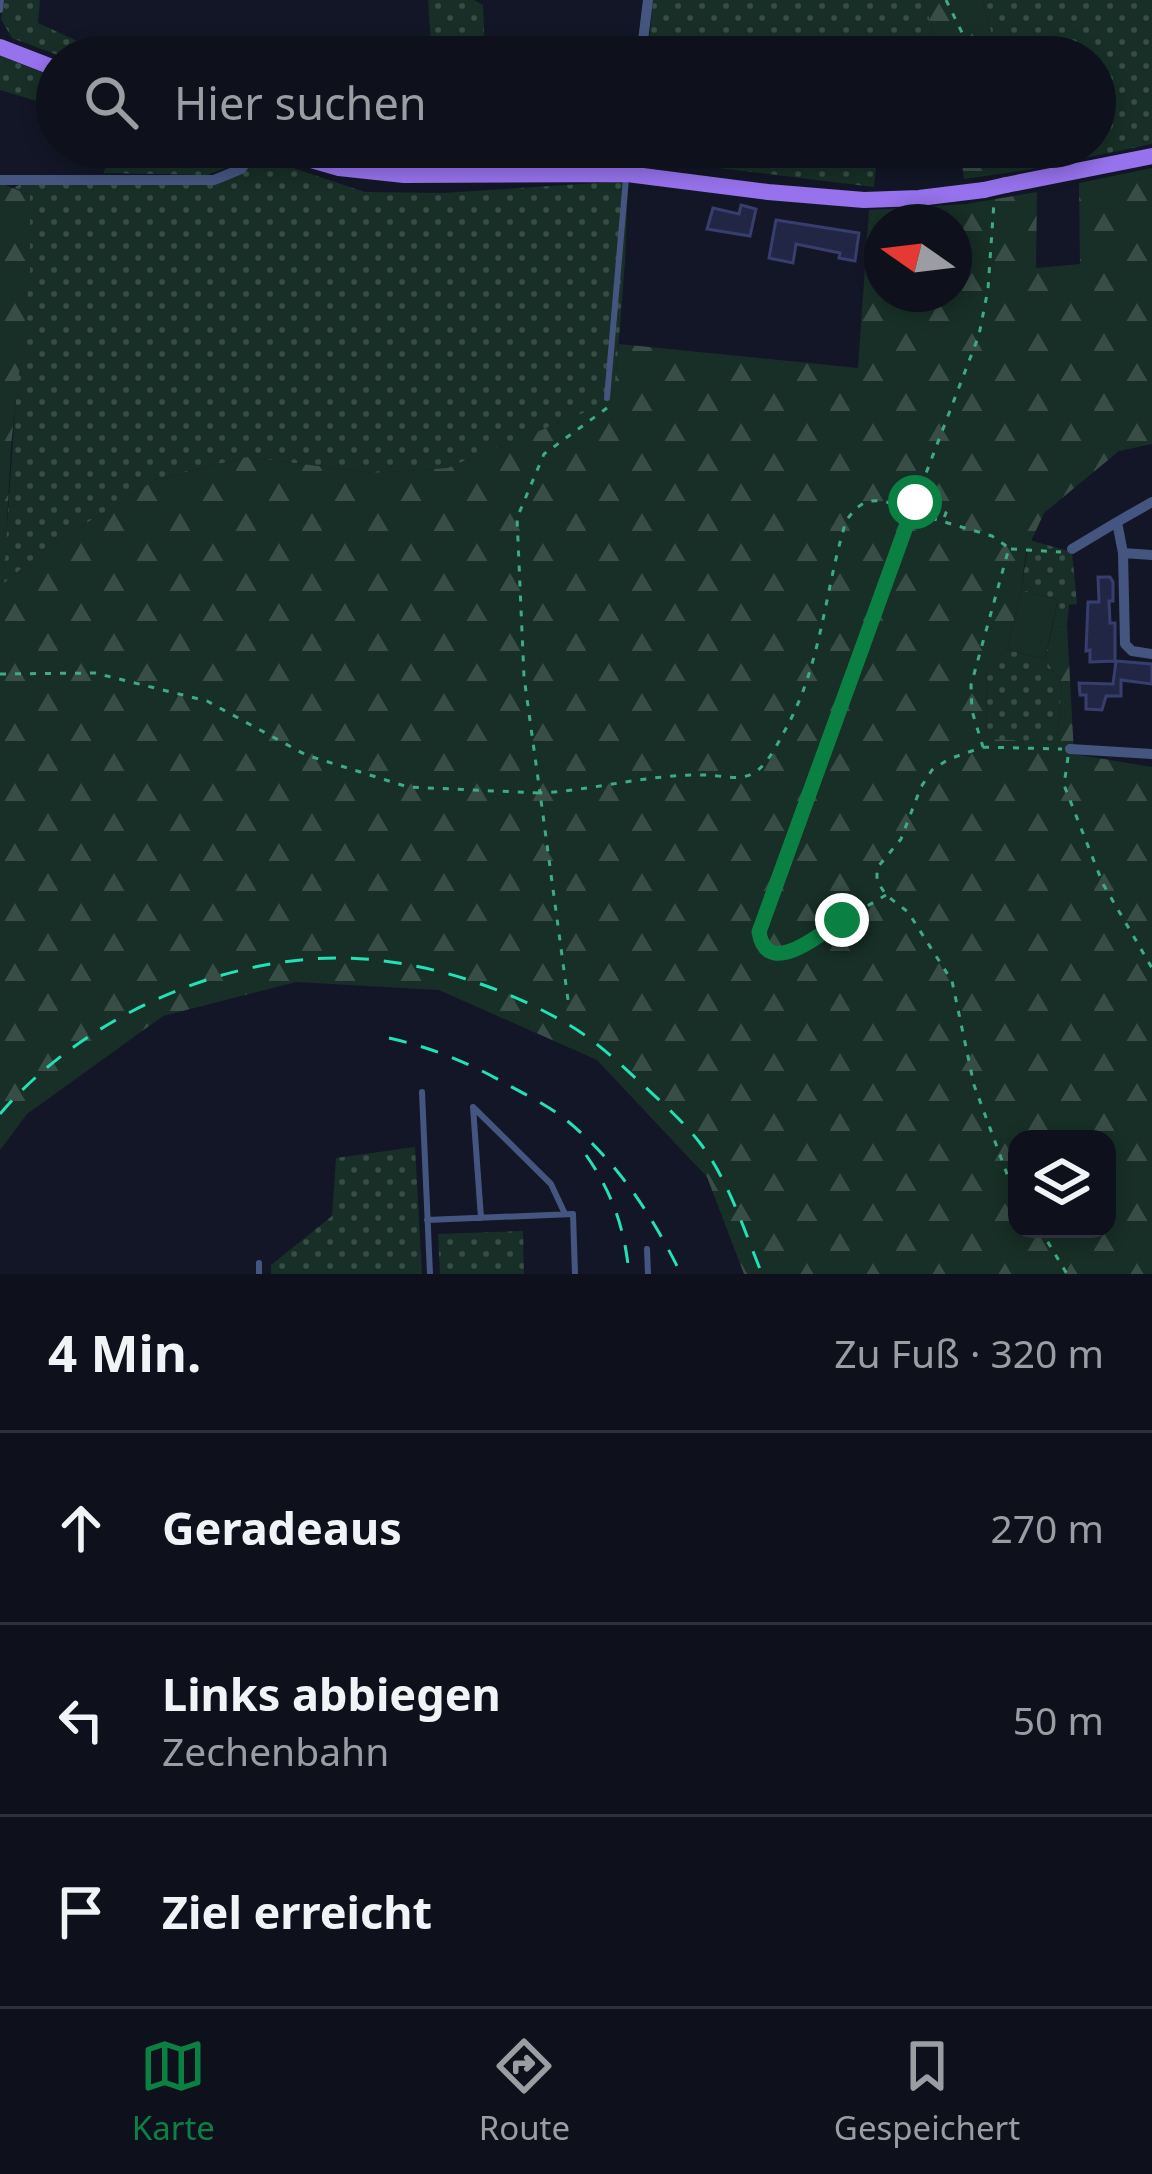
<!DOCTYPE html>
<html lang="de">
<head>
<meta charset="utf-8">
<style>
	:root { --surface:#0e101c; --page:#1c1e29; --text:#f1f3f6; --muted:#9b9da3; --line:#2e303b; --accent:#0b8043 }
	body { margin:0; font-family:"Noto Sans",sans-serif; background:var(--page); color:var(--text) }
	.controls { position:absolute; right:36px; bottom:36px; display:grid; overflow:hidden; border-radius:24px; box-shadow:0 6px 18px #0003 }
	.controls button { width:108px; height:108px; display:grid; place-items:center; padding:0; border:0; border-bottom:3px solid var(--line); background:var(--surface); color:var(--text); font:60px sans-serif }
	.compass { position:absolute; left:864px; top:204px; width:108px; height:108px; border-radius:50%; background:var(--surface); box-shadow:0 6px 18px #0003; rotate:284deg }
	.stop { position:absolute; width:36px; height:36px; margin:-27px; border:9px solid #0b8043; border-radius:50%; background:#fff }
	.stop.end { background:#0b8043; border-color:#fff; box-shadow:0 3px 12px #0008 }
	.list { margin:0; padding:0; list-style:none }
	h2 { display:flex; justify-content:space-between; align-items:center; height:156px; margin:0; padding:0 48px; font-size:51px }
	h2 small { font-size:39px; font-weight:400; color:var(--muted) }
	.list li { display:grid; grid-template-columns:78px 1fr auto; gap:36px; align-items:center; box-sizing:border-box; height:192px; padding:0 48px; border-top:3px solid var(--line) }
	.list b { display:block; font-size:45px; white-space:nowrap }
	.list p { margin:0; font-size:39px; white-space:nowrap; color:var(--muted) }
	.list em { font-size:39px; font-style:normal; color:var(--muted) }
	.icon { flex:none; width:66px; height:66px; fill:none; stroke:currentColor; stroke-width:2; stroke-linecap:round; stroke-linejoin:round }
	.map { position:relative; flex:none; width:1152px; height:1274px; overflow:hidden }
	.search { position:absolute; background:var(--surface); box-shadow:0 6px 18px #0003; left:36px; right:36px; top:36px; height:132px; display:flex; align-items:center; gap:30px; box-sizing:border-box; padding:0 42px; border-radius:66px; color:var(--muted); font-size:45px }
	.sheet { height:732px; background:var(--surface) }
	nav { display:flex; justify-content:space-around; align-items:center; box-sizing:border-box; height:168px; border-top:3px solid var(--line); background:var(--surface); font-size:33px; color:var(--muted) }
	nav a { display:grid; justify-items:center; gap:6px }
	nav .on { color:var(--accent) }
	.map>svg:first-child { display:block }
	.grass { fill:url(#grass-dots) }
	.forest { fill:url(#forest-firs); fill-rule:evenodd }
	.pitch { fill:#172f26 }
	.building { fill:#222645; stroke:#373e6e; stroke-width:3 }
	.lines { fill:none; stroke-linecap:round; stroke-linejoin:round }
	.path { stroke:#40ab81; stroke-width:3; stroke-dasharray:6 9; stroke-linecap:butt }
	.service { stroke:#44567f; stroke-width:6 }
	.minor { stroke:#44567f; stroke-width:10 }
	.primary { stroke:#9672ec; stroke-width:16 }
	.rail { stroke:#22e1b5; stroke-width:3; stroke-dasharray:18 15; stroke-linecap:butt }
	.path-bridge { stroke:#40ab81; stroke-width:3; stroke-dasharray:6 9; stroke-linecap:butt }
	.primary-bridge { stroke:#9672ec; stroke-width:16 }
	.route { stroke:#0b8043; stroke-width:15 }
</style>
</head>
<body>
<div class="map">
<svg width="1152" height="1274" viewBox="0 0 1152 1274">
	<defs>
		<pattern id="grass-dots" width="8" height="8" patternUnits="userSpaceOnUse" patternTransform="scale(3)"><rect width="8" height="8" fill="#172f26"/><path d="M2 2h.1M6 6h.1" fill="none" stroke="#384d46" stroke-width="1.8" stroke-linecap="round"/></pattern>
		<pattern id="forest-firs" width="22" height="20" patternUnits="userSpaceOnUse" patternTransform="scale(3)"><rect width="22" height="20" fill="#172f26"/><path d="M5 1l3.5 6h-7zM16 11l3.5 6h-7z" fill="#384d46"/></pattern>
	</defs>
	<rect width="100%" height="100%" fill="#131626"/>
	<!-- grass -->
	<path class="grass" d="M4,0H40L38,23L112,57H63L12,38L1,19Z
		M428,0H474L483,5L485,57H432Z
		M653,0H923L943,57H692L691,49L649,43Z
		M982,0H1152V144L1027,170L1021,147H1095V57H998Z
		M0,56L57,78V107L0,90Z
		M109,147H236L239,148L238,163L207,175L104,173Z
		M686,147H878L874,187L685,164Z
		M266,159L365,192L443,193L628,181L625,262L614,401L447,468L374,473L247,457L155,480L46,549L3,584L30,195L13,188L23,183L216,185Z
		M1029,540L1072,552L1077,604L1069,605L1067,625L1052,629L1058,599L1021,591Z
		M1007,650L1045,659L1062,684L1057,742L986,740L987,662Z
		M415,1147L422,1274H271V1265L332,1216L336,1158Z
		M523,1231L524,1274H440L438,1234Z"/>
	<!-- forest -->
	<path class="forest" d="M923,0H982L998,57H943Z
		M959,147H1021L1027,170L964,179Z
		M1152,168V444L1119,451L1044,513L1026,552L1021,591L1007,650L987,662L986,739L1057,742L1062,684L1045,659L1052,629L1067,625L1074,754L1152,767V1274H744L707,1177L597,1060L439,990L296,982L163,1016L27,1114L0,1150V183L30,195V273L11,446L4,583L46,549L155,480L247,457L374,473L447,468L613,401L619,344L858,368L869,210L966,204L1037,192L1036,268L1080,264L1079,183ZM882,222H954V294H882ZM1017,1139H1107V1229H1017Z"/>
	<!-- pitch -->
	<path class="pitch" d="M1021,591L1058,599L1045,659L1007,650Z"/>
	<!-- building -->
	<path class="building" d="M741,205L756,209L750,236L707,229L713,208L739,214Z
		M776,220L859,233L855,261L839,258L840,253L796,244L793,263L769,258Z
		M1098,577H1110L1113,582V601H1109L1110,623H1115V661L1090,662V650L1086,651L1088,602H1099Z
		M1116,661L1152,664V684L1121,680V696H1106L1102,710L1086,709V695H1080L1079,683L1113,684Z"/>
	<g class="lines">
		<!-- path -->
		<path class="path" d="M946,0L974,57
			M989,147L992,174
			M607,408L544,454L517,518L524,677L540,793C595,790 649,774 705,775C723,775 742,783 758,770C769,761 777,745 784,732C822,665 824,593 846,521C858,504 866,498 887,502
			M916,503L946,513L943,520
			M931,518L992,536L1009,548L971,685L972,711L983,747L949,759L932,770L921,787L901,839L877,868V881L886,895L908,912L952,981L974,1085L1007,1174L1017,1190
			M1011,549L1061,552
			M0,674L95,673L207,701L306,755L408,787L540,793L568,1000
			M983,747L1062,749
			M1068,757L1064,785L1103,884L1152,968
			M886,895L784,955C768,953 762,949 759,932L915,502L979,335L988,289L994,202
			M1040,1229L1067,1274"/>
		<!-- service -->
		<path class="service" d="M0,10L1,0
			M607,398L626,178
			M422,1092L430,1274
			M481,1218L473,1107L551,1184L565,1214
			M427,1220L573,1214L575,1274
			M647,1249L648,1274
			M259,1263V1274"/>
		<!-- minor -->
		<path class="minor" d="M641,57L648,0
			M627,174L630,147
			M0,180H214L241,169L259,147
			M1152,502L1117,522L1123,553L1125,644L1132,651L1152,654
			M1072,549L1117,522
			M1123,553L1152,555
			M1070,749L1152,754"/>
		<!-- primary -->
		<path class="primary" d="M0,47L57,69
			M266,147L339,168L404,175L627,174L768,192L864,200L919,198L984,190
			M1006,185L1152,156"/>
		<!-- rail -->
		<path class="rail" d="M389,1038C429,1047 465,1061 501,1081C522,1093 546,1104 565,1119C617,1161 652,1215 681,1274
			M0,1114C79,1021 215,958 338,958C415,958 498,984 564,1022C593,1038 618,1062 642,1084C662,1103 683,1121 700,1143C729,1181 744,1230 762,1274
			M586,1155C612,1192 625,1229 629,1274"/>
		<!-- path-bridge -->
		<path class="path-bridge" d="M887,502L931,518"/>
		<!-- primary-bridge -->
		<path class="primary-bridge" d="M984,190L1006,185"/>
	</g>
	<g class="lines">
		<!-- route -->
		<path class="route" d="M842,920C820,934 767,980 759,932L915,502"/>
	</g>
</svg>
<div class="controls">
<button><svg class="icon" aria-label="layers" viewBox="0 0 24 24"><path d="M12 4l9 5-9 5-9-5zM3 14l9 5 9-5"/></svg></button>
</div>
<svg class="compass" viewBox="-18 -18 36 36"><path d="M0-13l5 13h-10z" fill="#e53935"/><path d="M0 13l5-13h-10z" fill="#9b9da3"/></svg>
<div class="stop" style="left:915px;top:502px"></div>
<div class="stop end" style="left:842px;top:920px"></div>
<div class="search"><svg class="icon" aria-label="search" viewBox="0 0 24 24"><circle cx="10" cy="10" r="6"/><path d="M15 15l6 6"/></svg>Hier suchen</div>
</div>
<section class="sheet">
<h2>4 Min.<small>Zu Fuß · 320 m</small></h2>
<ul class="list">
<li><svg class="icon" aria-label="ahead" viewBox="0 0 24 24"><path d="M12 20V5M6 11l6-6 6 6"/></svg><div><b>Geradeaus</b></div><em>270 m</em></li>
<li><svg class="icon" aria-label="left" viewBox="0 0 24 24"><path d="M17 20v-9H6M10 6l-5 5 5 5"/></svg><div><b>Links abbiegen</b><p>Zechenbahn</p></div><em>50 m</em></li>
<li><svg class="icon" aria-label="arrive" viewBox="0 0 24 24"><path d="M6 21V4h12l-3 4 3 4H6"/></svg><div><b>Ziel erreicht</b></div></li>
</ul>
</section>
<nav>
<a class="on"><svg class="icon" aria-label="map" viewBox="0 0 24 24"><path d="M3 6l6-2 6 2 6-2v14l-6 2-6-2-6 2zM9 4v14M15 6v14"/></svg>Karte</a>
<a><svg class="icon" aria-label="directions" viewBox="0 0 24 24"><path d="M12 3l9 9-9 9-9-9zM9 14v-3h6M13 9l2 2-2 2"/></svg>Route</a>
<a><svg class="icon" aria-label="saved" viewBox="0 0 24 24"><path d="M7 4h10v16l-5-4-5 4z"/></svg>Gespeichert</a>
</nav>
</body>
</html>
